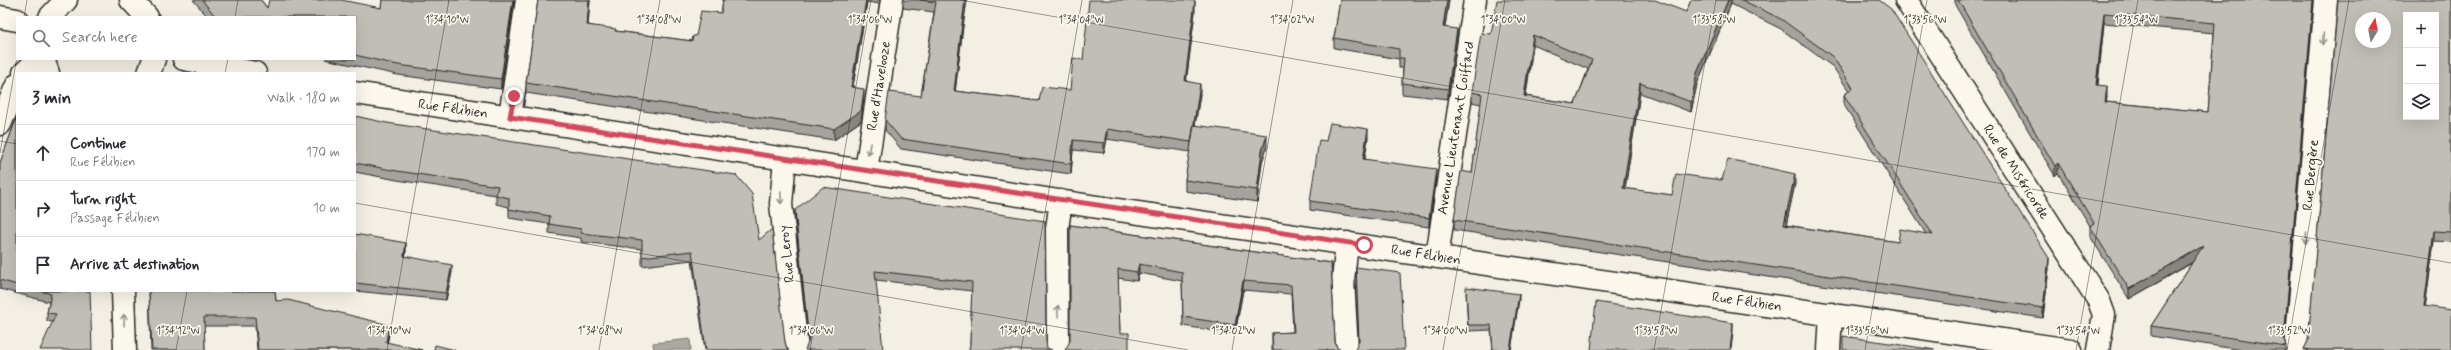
<!DOCTYPE html>
<html lang="en">
<head>
<meta charset="utf-8">
<style>
	:root { --surface:#fff; --page:#f7f7f7; --text:#2b2b33; --muted:#7c7c81; --line:#e1e1e2 }
	body { margin:0; font-family:Mynerve,sans-serif; background:var(--page); color:var(--text) }
	.controls { position:absolute; right:12px; top:12px; display:grid; overflow:hidden; border-radius:0px; box-shadow:0 4px 16px #0002 }
	.controls button { width:36px; height:36px; display:grid; place-items:center; padding:0; border:0; border-bottom:1px solid var(--line); background:var(--surface); color:var(--text); font:20px sans-serif }
	.compass { position:absolute; left:2355px; top:12px; width:36px; height:36px; border-radius:50%; background:var(--surface); box-shadow:0 4px 16px #0002; rotate:10deg }
	.stop { position:absolute; width:12px; height:12px; margin:-9px; border:3px solid #d1495b; border-radius:50%; background:#fff }
	.stop.end { background:#d1495b; border-color:#fff; box-shadow:0 1px 4px #0008 }
	.list { margin:0; padding:0; list-style:none }
	h2 { display:flex; justify-content:space-between; align-items:center; height:52px; margin:0; padding:0 16px; font-size:17px }
	h2 small { font-size:13px; font-weight:400; color:var(--muted) }
	.list li { display:grid; grid-template-columns:26px 1fr auto; gap:12px; align-items:center; box-sizing:border-box; height:56px; padding:0 16px; border-top:1px solid var(--line) }
	.list b { display:block; font-size:15px; white-space:nowrap }
	.list p { margin:0; font-size:13px; white-space:nowrap; color:var(--muted) }
	.list em { font-size:13px; font-style:normal; color:var(--muted) }
	.icon { flex:none; width:22px; height:22px; fill:none; stroke:currentColor; stroke-width:2; stroke-linecap:round; stroke-linejoin:round }
	.map { position:relative; flex:none; width:2451px; height:350px; overflow:hidden }
	.search { position:absolute; background:var(--surface); box-shadow:0 4px 16px #0002; left:16px; top:16px; width:340px; height:44px; display:flex; align-items:center; gap:10px; box-sizing:border-box; padding:0 14px; border-radius:0px; color:var(--muted); font-size:15px }
	.panel { position:absolute; background:var(--surface); box-shadow:0 4px 16px #0002; left:16px; top:72px; width:340px; height:220px; border-radius:0px }
	.map>svg:first-child { display:block }
	.water { fill:#aca9a2; stroke:#787772 }
	.lines { fill:none; stroke-linecap:round; stroke-linejoin:round }
	.minor-casing { stroke:#2b2b2b; stroke-width:25 }
	.major-casing { stroke:#2b2b2b; stroke-width:25 }
	.minor { stroke:#fbf7ec; stroke-width:22 }
	.major { stroke:#fbf7ec; stroke-width:22 }
	.wall { fill:#a5a39d; stroke:#2b2b2b; fill-rule:evenodd }
	.shaded-wall { fill:#86857f; stroke:#2b2b2b }
	.building { fill:#c0beb6; stroke:#2b2b2b; fill-rule:evenodd }
	.oneway { stroke:#93918c }
	.route { stroke:#d1495b; stroke-width:5 }
	.ticks { fill:none; stroke:#2b2b2b; stroke-width:1; stroke-opacity:0.45 }
	.labels { text-anchor:middle; dominant-baseline:central; stroke-width:3.5; stroke-linejoin:round; paint-order:stroke }
	.street-label { font-size:14px; fill:#2b2b2b; stroke:#fbf7ec }
	.ticks-label { font-size:10px; text-anchor:middle; fill:#2b2b2b; stroke:#fbf7ec; stroke-width:3.5; stroke-linejoin:round; paint-order:stroke }
</style>
</head>
<body>
<div class="map">
<svg width="2451" height="350" viewBox="0 0 2451 350">
	<rect width="100%" height="100%" fill="#f3efe4"/>
	<filter id="ink" filterUnits="userSpaceOnUse"><feTurbulence type="fractalNoise" baseFrequency=".025" numOctaves="2"/><feDisplacementMap in="SourceGraphic" scale="8" xChannelSelector="R" yChannelSelector="G"/><feConvolveMatrix kernelMatrix="1 2 1 2 8 2 1 2 1" color-interpolation-filters="sRGB"/></filter>
	<g filter="url(#ink)">
		<!-- water -->
		<path class="water" d="M690,339L691,350H654L653,343Z"/>
		<g class="lines">
			<!-- minor casing -->
			<g class="minor-casing">
				<path id="minor" d="M1906,0L2099,301L2104,315L2098,350
					M0,17L17,20
					M184,59L255,73
					M24,73L39,59
					M355,93L1091,206L2071,350
					M510,117L527,0
					M0,124L17,85
					M785,159L781,204L797,350
					M866,171L892,0
					M1437,257L1475,0
					M1058,350L1057,229L1061,201
					M1347,350L1343,280L1347,243
					M1829,350L1831,314
					M2296,350L2326,0"/>
			</g>
			<!-- major casing -->
			<g class="major-casing">
				<path id="major" d="M131,0L147,17
					M50,17L66,0
					M43,59L48,73
					M149,73L154,59
					M123,291L125,350"/>
			</g>
			<!-- minor -->
			<use href="#minor" class="minor"/>
			<!-- major -->
			<use href="#major" class="major"/>
		</g>
		<!-- wall -->
		<path class="wall" d="M193,0H261L267,8H381L382,0H514L501,89L398,75L325,59H355V17H208Z
			M538,0H590L588,25L616,31L692,41L696,36L721,13L723,0H880L879,4L867,2L853,87L864,99L861,121L834,140L526,93V83Z
			M903,0H967L963,26L955,91L1039,101L1070,90L1083,60L1195,12L1186,82L1200,94L1195,125L1267,147L1262,162L1257,202L1185,191V180L1190,152L1107,139L1104,153L1073,150L1071,174L901,149L885,130V120L921,96L934,12L903,8Z
			M1340,0H1449L1445,27L1457,39L1448,99L1402,94V83L1403,68H1399V59L1334,48V38Z
			M1691,0H1879L2049,268L2043,318L1454,230V220L1472,173L1481,104L1472,102V92L1491,34L1686,12ZM1731,4L1781,29L1833,67L1849,91L1844,95V105L1926,234L1898,242L1786,225L1795,184L1722,180L1672,195L1625,189L1640,93L1691,112L1697,84ZM1533,45L1588,69L1575,104L1526,96Z
			M1955,0H2313L2284,341L2286,346V350H2242L2151,336V326L2192,263L2129,299L2090,236V226L2058,173L2055,176L1955,5ZM2104,23L2214,33L2208,112L2106,102L2107,97L2098,85Z
			M2451,0V242L2434,241L2425,306L2451,350H2304L2308,341Z
			M355,116L759,240L785,342L787,349L789,350H705L692,260L642,266V249L581,242V238L549,233V224L509,218V207L496,204V195L397,180L355,172Z
			M17,117V291H90L52,322L47,321V313L49,302L0,289V163Z
			M1368,137L1365,159L1436,178L1429,227L1310,210V201L1326,141Z
			M795,210L1045,221L970,344L972,291L876,280L809,341L795,219Z
			M1070,225L1331,263L1335,342L1337,348L1341,350H1272V333L1293,332L1291,294L1243,290L1235,334L1183,326L1182,281L1139,273L1137,281L1118,278L1120,333L1070,341Z
			M355,234L406,250L405,256L452,272L446,300L355,291Z
			M1356,267L1404,350L1359,341Z
			M149,291H275L276,301L389,334L387,343L422,350H257L255,326H204L205,350H151Z
			M1466,292L1519,299L1511,350H1493L1491,330L1468,331Z"/>
		<!-- shaded-wall -->
		<path class="shaded-wall" d="M513,0H514L501,89V79Z
			M589,0H590L587,35V25Z
			M866,0H867V2L851,97V87Z
			M965,0H967L963,26L954,102V91L963,16Z
			M1447,0H1449L1443,37V27Z
			M1728,0H1731V4L1697,84L1691,112V102L1697,73Z
			M2313,0L2284,346V339Z
			M1195,1V12L1185,92V81Z
			M2104,13V23L2096,96V85Z
			M1457,29V39L1448,99V89Z
			M1533,35V45L1524,106V96Z
			M1640,83V93L1623,199V188Z
			M1200,84V94L1191,152V142Z
			M2107,86V97L2105,112V102Z
			M864,89V99L861,121L834,140V129Z
			M1107,129V139L1104,153V143Z
			M1368,129V137L1363,168V159Z
			M1267,135V147L1262,162L1257,202V190L1262,151Z
			M1073,140V150L1071,174V164Z
			M2058,163V173L2055,176V166Z
			M1436,169V178L1429,227V218Z
			M1795,174V184L1784,235V225Z
			M2434,231V241L2424,317V306Z
			M406,243V250L404,264V256Z
			M2203,246V256L2129,299V289Z
			M2049,258V268L2043,318V308Z
			M1139,264V273L1137,281V272Z
			M452,265V272L446,300V293Z
			M1243,281V290L1235,334V325Z
			M1519,294V299L1511,350H1510Z
			M1733,323V332L1731,350H1730Z
			M389,325V334L386,350V342Z"/>
		<!-- building -->
		<path class="building" d="M202,0H261L267,8L269,0H341L381,8L382,0H513L501,79L398,65L355,55V17H216Z
			M538,0H589L587,25L616,29L615,31L692,41L693,36H696L701,11L721,13L723,0H866L851,87L864,89L861,111L834,129L526,83Z
			M920,0H965L963,16L954,91L1039,101L1042,87L1070,90L1073,58L1083,60L1089,0H1187L1195,1L1185,81L1200,84L1191,142L1107,129L1104,143L1073,140L1071,164L901,139L885,120L889,92L921,96L936,2Z
			M1340,0H1447L1443,27L1457,29L1448,89L1402,83L1404,58H1399V49L1334,38Z
			M1497,0H1655L1686,12L1691,0H1728L1697,73L1691,102L1640,83L1623,188L1672,195L1676,174L1722,180L1728,159L1795,174L1784,225L1898,242L1900,229L1933,235L1844,95L1853,88L1833,57L1781,19L1742,0H1879L1891,9L2049,258L2043,308L1454,220L1461,171L1472,173L1482,94L1472,92L1481,33L1491,34ZM1533,35L1592,60L1575,104L1524,96Z
			M1958,0H2313L2284,339L2286,346L2151,326L2203,246L2129,289L2090,226L2094,223L2058,163L2055,166ZM2104,13L2215,23L2208,112L2105,102L2107,86L2096,85Z
			M2338,0H2451V232L2434,231L2424,306L2451,310V350H2311L2304,349L2308,341ZM2406,15H2436V117H2406ZM2361,18H2385V42H2361Z
			M355,116L387,123L736,175L752,194L759,240L772,229L785,342L787,349L789,350H706L692,251L642,257V240L581,233V229L549,224L550,216L509,209V198L496,195L498,186L397,171L355,163Z
			M17,117V285L0,280V163Z
			M1330,123L1368,129L1363,159L1436,169L1429,218L1310,201L1319,140L1326,141Z
			M1194,125L1267,135L1262,151L1257,190L1185,180Z
			M823,187L1045,221L1046,341L1047,348L1052,350H969L970,344L972,282L875,271L883,350H805L809,340L795,210Z
			M1070,225L1331,263L1335,342L1337,348L1341,350H1273L1272,333L1294,332L1291,285L1243,281L1235,325L1183,317L1182,272L1139,264L1137,272L1118,269L1120,333H1129V350H1065L1070,341Z
			M355,234L406,243L404,256L452,265L446,293L355,283Z
			M1356,267L1400,273L1404,350H1355L1359,341Z
			M1466,287L1519,294L1510,350H1493L1491,325H1468Z
			M40,291H90L92,350H40L56,314L47,313L51,294Z
			M149,291H275L276,301L288,300L389,325L386,342L422,350H258L255,317H204L205,350H152Z
			M1596,302L1733,323L1730,350H1591Z
			M1843,336L1935,350H1843Z
			M435,345L455,350H434Z"/>
		<!-- one-way arrows -->
		<defs><path id="oneway-shaft" d="M-6 0H5M1.5-3L5.5 0L1.5 3" fill="none" stroke-width="1.6" stroke-linecap="round" stroke-linejoin="round"/></defs>
		<g class="oneway">
			<use href="#oneway-shaft" transform="translate(2323 39) rotate(95)"/>
			<use href="#oneway-shaft" transform="translate(869 149) rotate(101)"/>
			<use href="#oneway-shaft" transform="translate(781 198) rotate(90)"/>
			<use href="#oneway-shaft" transform="translate(2306 238) rotate(95)"/>
			<use href="#oneway-shaft" transform="translate(1058 311) rotate(-90)"/>
			<use href="#oneway-shaft" transform="translate(124 320) rotate(-92)"/>
		</g>
	</g>
	<g class="lines" filter="url(#ink)">
		<!-- route -->
		<path class="route" d="M514,96L510,117L1364,245"/>
	</g>
	<!-- ticks -->
	<path class="ticks" d="M960,0L2451,263M24,17L27,0M235,17L238,0M225,73L228,59M0,141L17,144M0,153L17,57M355,203L1188,350M176,350L187,291M387,350L449,0M599,350L660,0M810,350L871,0M1021,350L1082,0M1232,350L1293,0M1443,350L1505,0M1654,350L1716,0M1865,350L1927,0M2076,350L2138,0M2287,350L2349,0"/>
	<g class="labels">
		<!-- street labels -->
		<g class="street-label">
			<text transform="translate(879 86) rotate(-81)">Rue d'Havelooze</text>
			<text transform="translate(453 109) rotate(8)">Rue Félibien</text>
			<text transform="translate(1456 128) rotate(-81)">Avenue Lieutenant Coiffard</text>
			<text transform="translate(2016 172) rotate(57)">Rue de Miséricorde</text>
			<text transform="translate(2311 175) rotate(-85)">Rue Bergère</text>
			<text transform="translate(787 254) rotate(-96)">Rue Leroy</text>
			<text transform="translate(1426 255) rotate(9)">Rue Félibien</text>
			<text transform="translate(1747 302) rotate(8)">Rue Félibien</text>
		</g>
	</g>
	<g class="ticks-label">
		<text x="447" y="23">1°34'10"W</text>
		<text x="659" y="23">1°34'08"W</text>
		<text x="870" y="23">1°34'06"W</text>
		<text x="1081" y="23">1°34'04"W</text>
		<text x="1292" y="23">1°34'02"W</text>
		<text x="1503" y="23">1°34'00"W</text>
		<text x="1714" y="23">1°33'58"W</text>
		<text x="1925" y="23">1°33'56"W</text>
		<text x="2136" y="23">1°33'54"W</text>
		<text x="178" y="334">1°34'12"W</text>
		<text x="389" y="334">1°34'10"W</text>
		<text x="600" y="334">1°34'08"W</text>
		<text x="811" y="334">1°34'06"W</text>
		<text x="1022" y="334">1°34'04"W</text>
		<text x="1233" y="334">1°34'02"W</text>
		<text x="1445" y="334">1°34'00"W</text>
		<text x="1656" y="334">1°33'58"W</text>
		<text x="1867" y="334">1°33'56"W</text>
		<text x="2078" y="334">1°33'54"W</text>
		<text x="2289" y="334">1°33'52"W</text>
	</g>
</svg>
<div class="controls">
<button>+</button>
<button>−</button>
<button><svg class="icon" aria-label="layers" viewBox="0 0 24 24"><path d="M12 4l9 5-9 5-9-5zM3 14l9 5 9-5"/></svg></button>
</div>
<svg class="compass" viewBox="-18 -18 36 36"><path d="M0-13l5 13h-10z" fill="#e53935"/><path d="M0 13l5-13h-10z" fill="#7c7c81"/></svg>
<div class="stop" style="left:1364px;top:245px"></div>
<div class="stop end" style="left:514px;top:96px"></div>
<div class="search"><svg class="icon" aria-label="search" viewBox="0 0 24 24"><circle cx="10" cy="10" r="6"/><path d="M15 15l6 6"/></svg>Search here</div>
<section class="panel">
<h2>3 min<small>Walk · 180 m</small></h2>
<ul class="list">
<li><svg class="icon" aria-label="ahead" viewBox="0 0 24 24"><path d="M12 20V5M6 11l6-6 6 6"/></svg><div><b>Continue</b><p>Rue Félibien</p></div><em>170 m</em></li>
<li><svg class="icon" aria-label="right" viewBox="0 0 24 24"><path d="M7 20v-9h11M14 6l5 5-5 5"/></svg><div><b>Turn right</b><p>Passage Félibien</p></div><em>10 m</em></li>
<li><svg class="icon" aria-label="arrive" viewBox="0 0 24 24"><path d="M6 21V4h12l-3 4 3 4H6"/></svg><div><b>Arrive at destination</b></div></li>
</ul>
</section>
</div>
</body>
</html>
